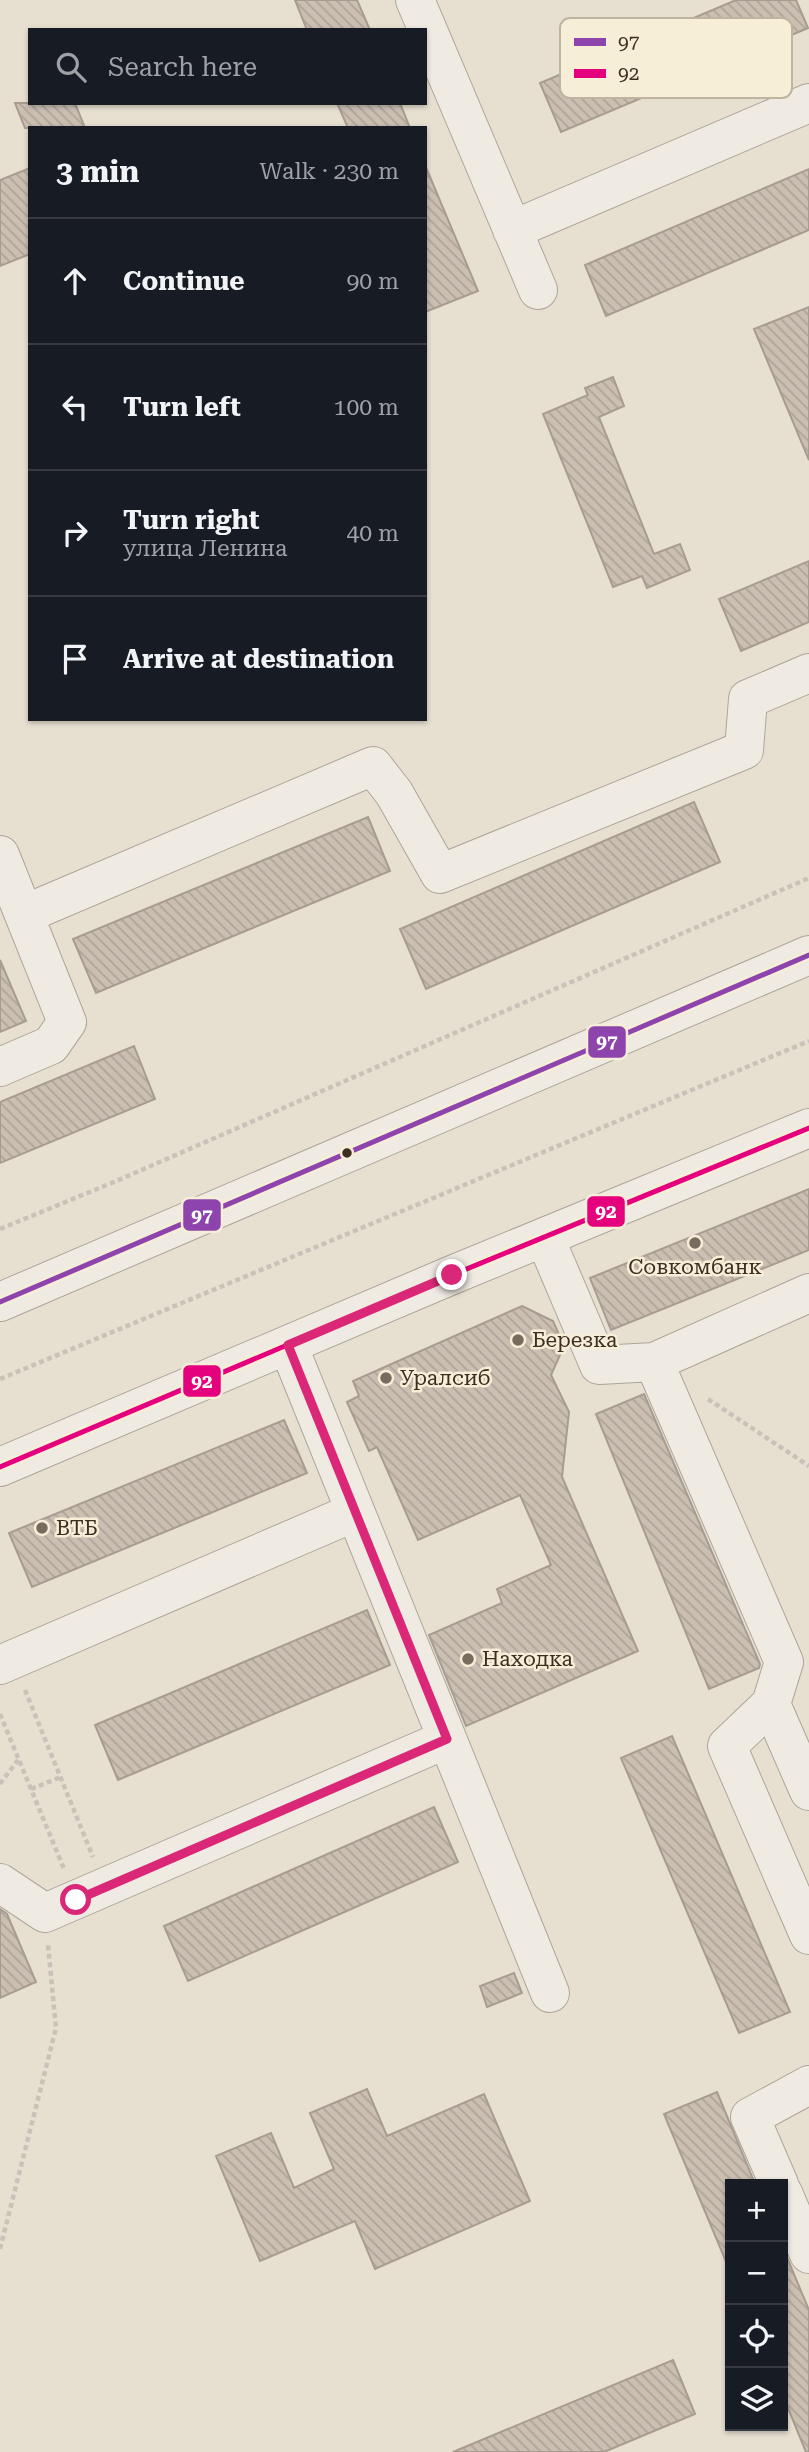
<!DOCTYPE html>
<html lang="en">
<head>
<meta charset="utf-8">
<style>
	:root { --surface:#171b24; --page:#20242c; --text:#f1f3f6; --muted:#9ea1a6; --line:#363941 }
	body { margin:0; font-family:"Roboto Serif",serif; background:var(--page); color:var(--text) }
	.controls { position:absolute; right:21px; bottom:21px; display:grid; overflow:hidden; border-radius:0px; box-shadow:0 2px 5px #0004 }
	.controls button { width:63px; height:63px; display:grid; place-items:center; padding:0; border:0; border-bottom:2px solid var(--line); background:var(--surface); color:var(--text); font:35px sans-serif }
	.stop { position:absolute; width:21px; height:21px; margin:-16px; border:5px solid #db2777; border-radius:50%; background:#fff }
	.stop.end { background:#db2777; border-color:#fff; box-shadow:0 2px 7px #0008 }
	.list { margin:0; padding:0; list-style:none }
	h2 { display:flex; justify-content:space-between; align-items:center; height:91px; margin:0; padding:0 28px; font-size:30px }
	h2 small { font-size:23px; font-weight:400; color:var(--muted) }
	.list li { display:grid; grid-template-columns:46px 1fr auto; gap:21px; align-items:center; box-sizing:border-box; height:126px; padding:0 28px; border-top:2px solid var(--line) }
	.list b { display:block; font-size:26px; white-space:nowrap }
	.list p { margin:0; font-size:23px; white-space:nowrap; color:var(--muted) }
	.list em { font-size:23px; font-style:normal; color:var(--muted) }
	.icon { flex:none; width:38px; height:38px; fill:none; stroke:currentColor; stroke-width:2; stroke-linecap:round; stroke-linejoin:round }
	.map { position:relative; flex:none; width:809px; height:2452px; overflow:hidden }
	.search { position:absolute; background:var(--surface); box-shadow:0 2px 5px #0004; left:28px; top:28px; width:399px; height:77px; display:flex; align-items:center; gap:18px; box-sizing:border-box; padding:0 24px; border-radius:0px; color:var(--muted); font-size:26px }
	.panel { position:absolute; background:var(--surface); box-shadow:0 2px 5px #0004; left:28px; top:126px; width:399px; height:595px; border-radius:0px }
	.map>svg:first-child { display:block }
	.building { fill:url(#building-back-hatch); stroke:#a89c90; stroke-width:2 }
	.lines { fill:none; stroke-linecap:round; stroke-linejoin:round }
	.minor-casing { stroke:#ada599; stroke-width:40 }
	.path { stroke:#c8c2b9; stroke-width:4.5; stroke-dasharray:5 3.5; stroke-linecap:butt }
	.minor { stroke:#efebe3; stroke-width:38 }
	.bus-1-casing { stroke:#f7eed8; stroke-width:10 }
	.bus-2-casing { stroke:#f7eed8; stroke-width:10 }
	.bus-1 { stroke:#8e44ad; stroke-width:5 }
	.bus-2 { stroke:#e5007d; stroke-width:5 }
	.route { stroke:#db2777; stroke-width:9 }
	.bus-dot { fill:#3d2e20; stroke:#f7eed8; stroke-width:2.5 }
	.poi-dot { fill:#786c5e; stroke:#f7eed8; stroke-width:2.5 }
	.labels { text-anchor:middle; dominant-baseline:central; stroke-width:5; stroke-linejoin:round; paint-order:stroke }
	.poi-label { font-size:21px; fill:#3d2e20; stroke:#f7eed8; text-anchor:start }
	.key { fill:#f7eed8; stroke:#bfb4a1; stroke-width:2 }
	.key-label { font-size:19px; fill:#3d2e20 }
	.line-badge { stroke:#f7eed8; stroke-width:2.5 }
	.badge-label { font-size:19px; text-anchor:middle; font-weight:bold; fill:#fff }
</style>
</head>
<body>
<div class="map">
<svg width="809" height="2452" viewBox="0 0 809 2452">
	<defs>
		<pattern id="building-back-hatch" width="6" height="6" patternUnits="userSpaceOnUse" patternTransform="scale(1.75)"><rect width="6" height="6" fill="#cbbfb2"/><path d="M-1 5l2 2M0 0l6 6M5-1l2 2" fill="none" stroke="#afa499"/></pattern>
	</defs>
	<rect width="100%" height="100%" fill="#e7e0d1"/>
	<!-- building -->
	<path class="building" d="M295,0H357L370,30H307Z
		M736,0H796L808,28L561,132L540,83Z
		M15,103H75L85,128H25Z
		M337,103H400L410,128H348Z
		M425,165L478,291L425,312Z
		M30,168V254L0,266V180Z
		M809,169V230L606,316L585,265Z
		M809,307V460L754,329Z
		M613,377L624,406L599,417L654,554L680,544L690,570L647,588L642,576L613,587L543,414L588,395L585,388Z
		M809,561V622L741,651L719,599Z
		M694,802L720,862L426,989L400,929Z
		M368,817L390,871L96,993L73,939Z
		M0,960L26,1021L0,1032Z
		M134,1046L155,1099L0,1163V1102Z
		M809,1189V1250L611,1330L590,1278Z
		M522,1306L553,1321L564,1346L551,1375L569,1412L562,1477L638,1651L466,1726L429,1635L502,1603L497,1589L551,1565L520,1495L418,1540L377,1447L369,1451L347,1402L359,1396L353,1381Z
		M644,1394L760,1664L759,1668L709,1689L596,1414Z
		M284,1420L307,1473L32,1587L9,1533Z
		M367,1610L390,1665L118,1780L95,1725Z
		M672,1736L790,2012L739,2033L621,1758Z
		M434,1807L458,1862L188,1981L164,1926Z
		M0,1909L7,1914L36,1982L0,1998Z
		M514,1973L522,1993L487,2007L480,1986Z
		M367,2089L387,2136L484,2094L530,2201L375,2269L355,2221L260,2261L216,2156L271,2133L294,2188L334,2169L310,2113Z
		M717,2092L755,2184H730V2271L664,2114Z
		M783,2248L809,2310V2452H806L783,2396Z
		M673,2360L695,2414L666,2426L604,2452H453Z"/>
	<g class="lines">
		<!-- minor casing -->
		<g class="minor-casing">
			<path id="minor" d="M415,0L538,290
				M512,230L809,103
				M0,855L67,1022L51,1045L0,1067
				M25,914L373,766L394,793L440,874L744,750L748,699L809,673
				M545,1238L599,1365L654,1362L784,1662L771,1704L727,1746L809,1935
				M0,1302L809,955
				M288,1345L550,1993
				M654,1362L809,1293
				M0,1467L452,1275L809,1128
				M0,1665L355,1512
				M771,1704L809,1791
				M0,1883L45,1913L447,1739
				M779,2184L750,2117L809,2085
				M783,2193L809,2254"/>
		</g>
		<!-- path -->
		<path class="path" d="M0,1229L114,1182L809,878
			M0,1379L809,1041
			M708,1399L809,1466
			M25,1690L93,1857
			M0,1714L64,1869
			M0,1784L18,1760
			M31,1789L61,1777
			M0,2249L56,2028L48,1945"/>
		<!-- minor -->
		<use href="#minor" class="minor"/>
		<!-- bus-1 casing -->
		<g class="bus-1-casing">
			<path id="bus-1" d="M0,1302L809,955"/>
		</g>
		<!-- bus-2 casing -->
		<g class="bus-2-casing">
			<path id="bus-2" d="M0,1467L452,1275L809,1128"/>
		</g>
		<!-- bus-1 -->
		<use href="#bus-1" class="bus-1"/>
		<!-- bus-2 -->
		<use href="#bus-2" class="bus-2"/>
	</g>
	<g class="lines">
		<!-- route -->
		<path class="route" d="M76,1900L447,1739L288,1345L452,1275"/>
	</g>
	<!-- markers -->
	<circle class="bus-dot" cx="347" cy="1153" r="6"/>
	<g class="poi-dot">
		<circle cx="695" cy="1243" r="7"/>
		<circle cx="518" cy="1340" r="7"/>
		<circle cx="386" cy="1378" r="7"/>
		<circle cx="42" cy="1528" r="7"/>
		<circle cx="468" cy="1659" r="7"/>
	</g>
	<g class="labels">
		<!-- poi labels -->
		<g class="poi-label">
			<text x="695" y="1267" text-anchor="middle">Совкомбанк</text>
			<text x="532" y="1340">Березка</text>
			<text x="400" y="1378">Уралсиб</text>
			<text x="56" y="1528">ВТБ</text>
			<text x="482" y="1659">Находка</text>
		</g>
	</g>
	<!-- legend -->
	<rect x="560" y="18" width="232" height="80" rx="10" class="key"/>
	<rect x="574" y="38" width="32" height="8" fill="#8e44ad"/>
	<rect x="574" y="69" width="32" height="9" fill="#e5007d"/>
	<g class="key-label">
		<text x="618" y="49">97</text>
		<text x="618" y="80">92</text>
	</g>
	<g class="line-badge">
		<rect x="587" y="1025" width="40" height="34" rx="7" fill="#8e44ad"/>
		<rect x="586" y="1195" width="40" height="33" rx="7" fill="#e5007d"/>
		<rect x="182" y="1198" width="40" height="34" rx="7" fill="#8e44ad"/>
		<rect x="182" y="1364" width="40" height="34" rx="7" fill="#e5007d"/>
	</g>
	<g class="badge-label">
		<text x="607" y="1048">97</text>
		<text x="606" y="1218">92</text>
		<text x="202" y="1222">97</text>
		<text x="202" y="1388">92</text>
	</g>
</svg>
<div class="controls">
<button>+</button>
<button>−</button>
<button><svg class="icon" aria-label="locate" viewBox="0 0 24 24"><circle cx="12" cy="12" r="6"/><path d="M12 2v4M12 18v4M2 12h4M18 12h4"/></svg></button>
<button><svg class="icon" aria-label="layers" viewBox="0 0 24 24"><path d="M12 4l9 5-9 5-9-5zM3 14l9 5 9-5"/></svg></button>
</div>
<div class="stop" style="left:76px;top:1900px"></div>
<div class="stop end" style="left:452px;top:1275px"></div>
<div class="search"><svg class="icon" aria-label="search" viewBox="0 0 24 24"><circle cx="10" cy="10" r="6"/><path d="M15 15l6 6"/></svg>Search here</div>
<section class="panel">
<h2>3 min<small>Walk · 230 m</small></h2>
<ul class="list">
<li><svg class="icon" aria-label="ahead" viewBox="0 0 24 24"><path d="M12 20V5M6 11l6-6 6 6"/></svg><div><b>Continue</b></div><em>90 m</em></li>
<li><svg class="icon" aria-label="left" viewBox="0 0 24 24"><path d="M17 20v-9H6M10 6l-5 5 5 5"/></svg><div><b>Turn left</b></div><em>100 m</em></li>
<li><svg class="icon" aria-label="right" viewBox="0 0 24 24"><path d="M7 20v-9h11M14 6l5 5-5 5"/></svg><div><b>Turn right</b><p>улица Ленина</p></div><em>40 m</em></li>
<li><svg class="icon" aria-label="arrive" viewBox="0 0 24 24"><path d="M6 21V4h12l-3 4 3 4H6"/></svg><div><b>Arrive at destination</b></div></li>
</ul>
</section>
</div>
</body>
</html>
